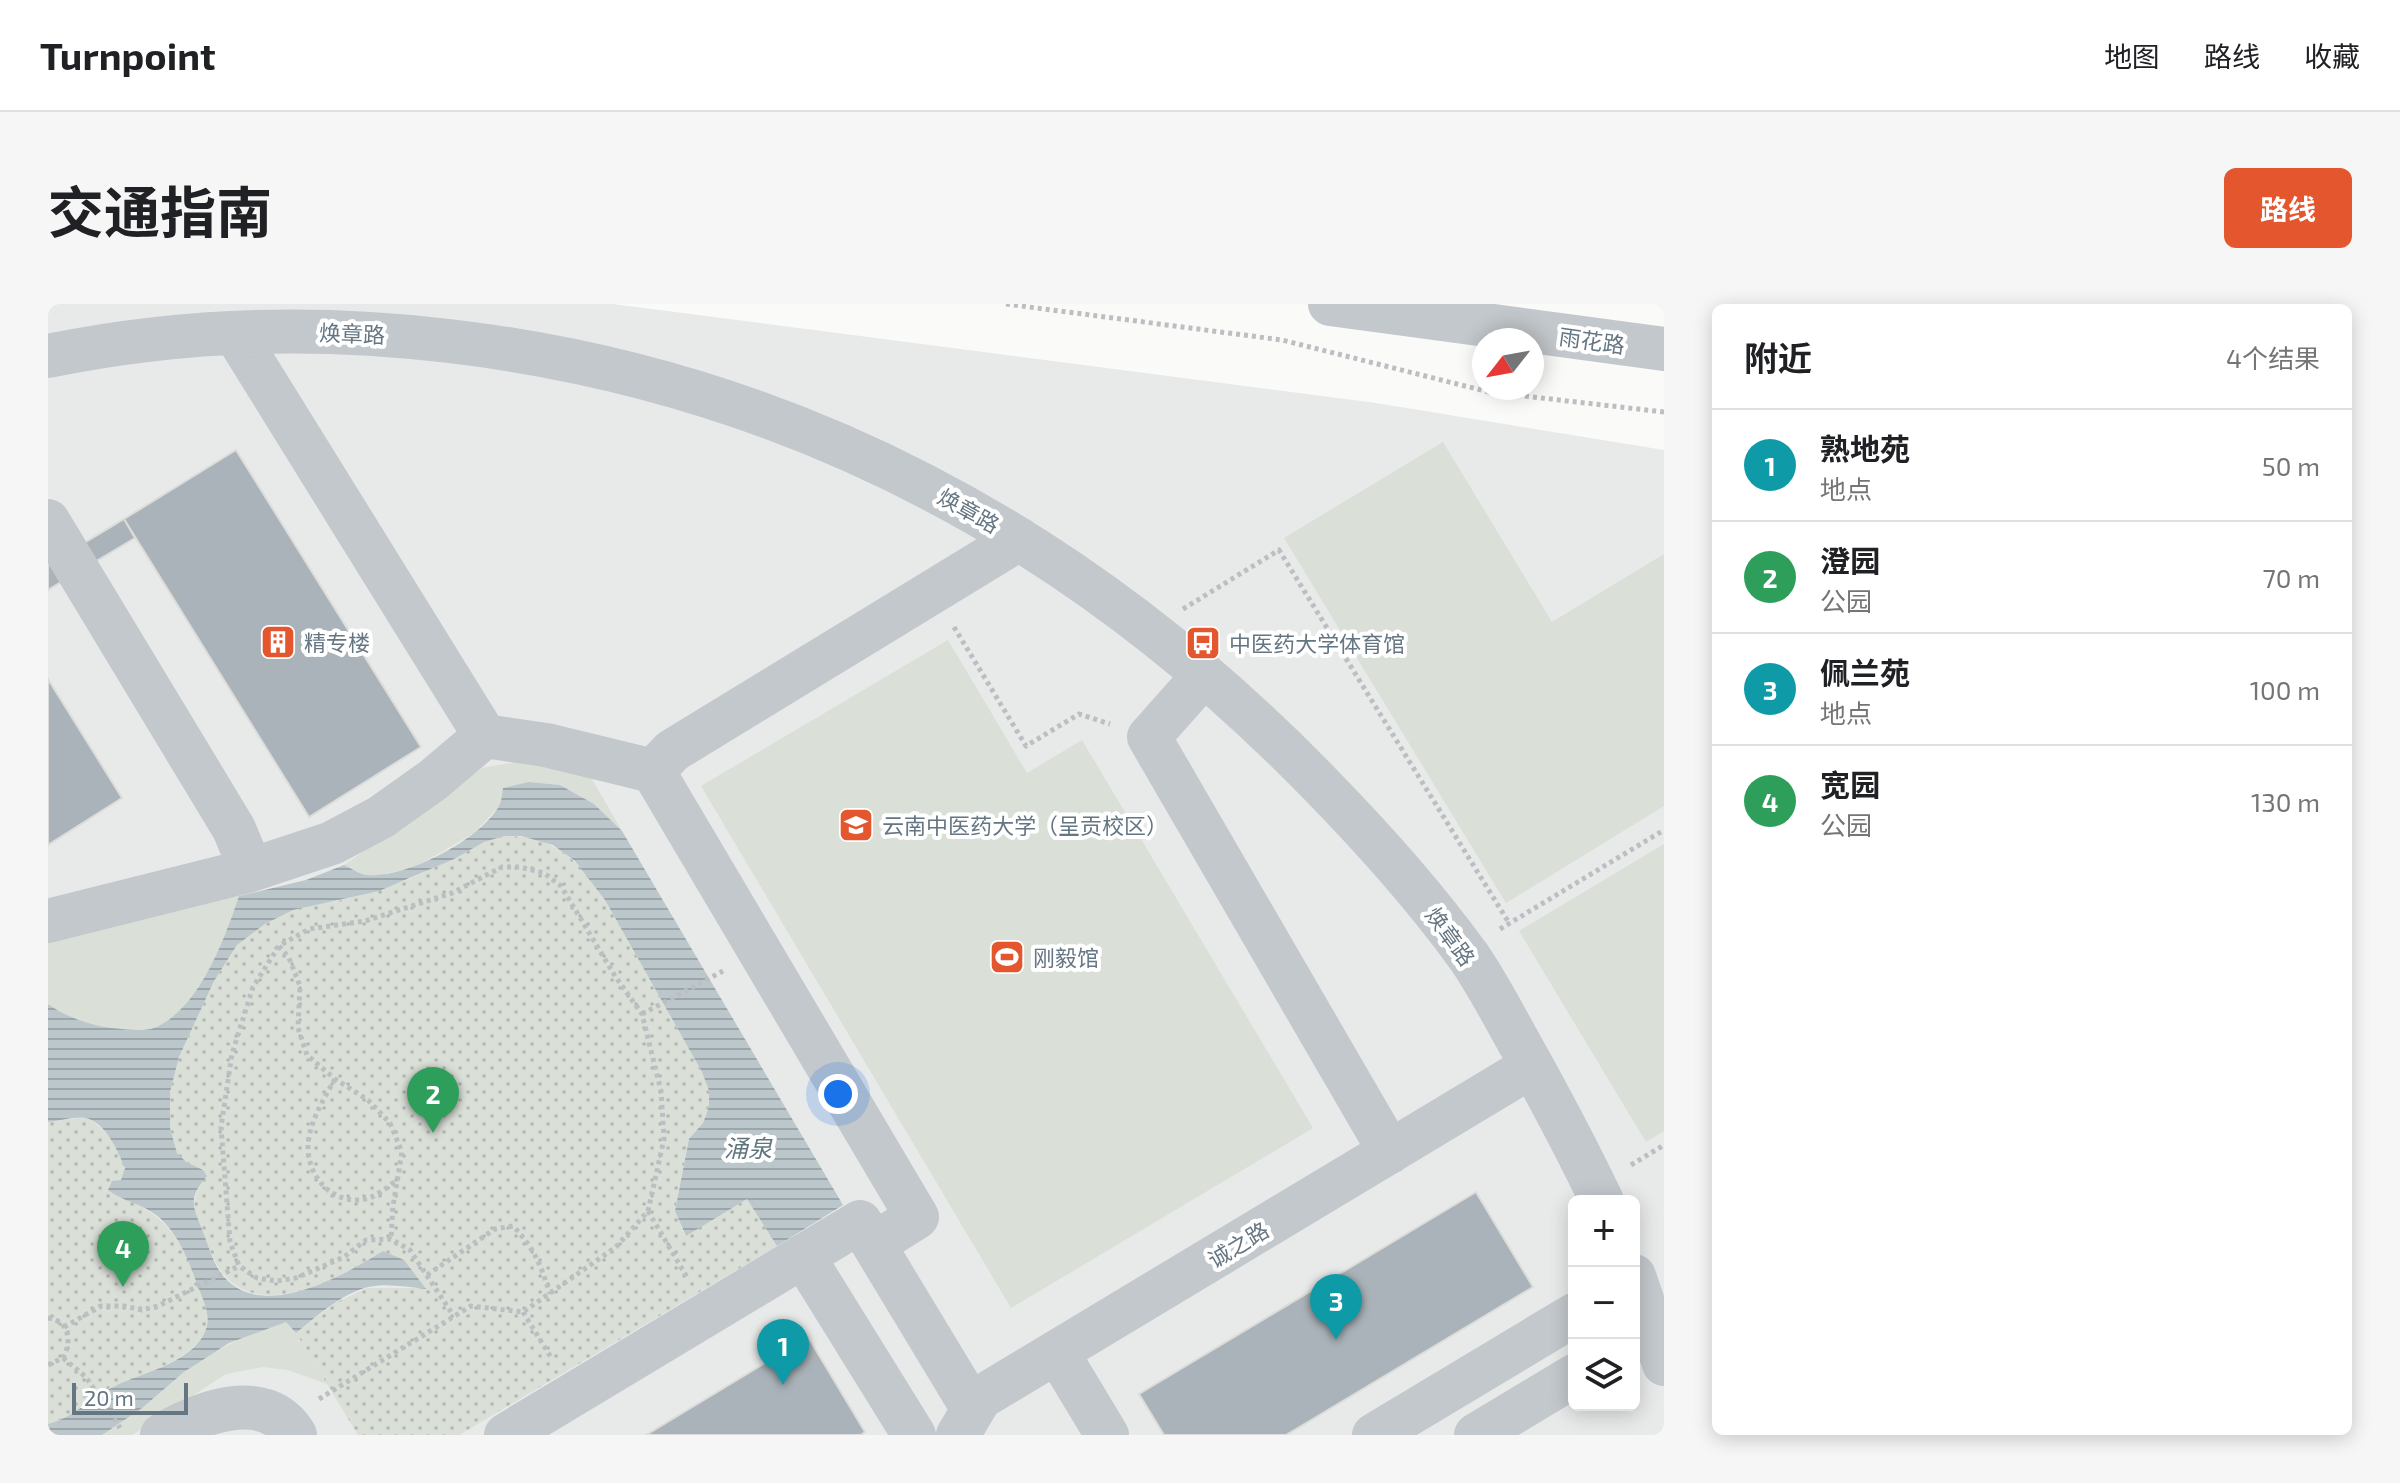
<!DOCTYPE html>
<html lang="zh">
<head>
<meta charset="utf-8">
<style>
	:root { --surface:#fff; --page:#f6f6f6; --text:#202124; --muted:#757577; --line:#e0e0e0; --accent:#e4572e }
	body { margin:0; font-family:"Exo 2","Noto Sans SC",sans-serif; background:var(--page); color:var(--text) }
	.controls { position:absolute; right:24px; bottom:24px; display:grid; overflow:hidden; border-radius:12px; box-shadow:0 4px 20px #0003 }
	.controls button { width:72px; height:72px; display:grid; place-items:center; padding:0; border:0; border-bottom:2px solid var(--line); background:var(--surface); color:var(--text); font:40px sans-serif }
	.compass { position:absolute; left:1424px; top:24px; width:72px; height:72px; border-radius:50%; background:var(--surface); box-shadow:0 4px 20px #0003; rotate:239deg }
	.scale { position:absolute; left:24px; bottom:20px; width:116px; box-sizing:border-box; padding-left:8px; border:4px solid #657683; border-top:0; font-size:22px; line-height:28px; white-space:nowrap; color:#657683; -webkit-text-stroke:6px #fff; paint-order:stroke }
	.you { position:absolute; left:790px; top:790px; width:28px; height:28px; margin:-20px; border:6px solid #fff; border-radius:50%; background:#1a73e8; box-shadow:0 0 0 12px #1a73e833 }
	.badge { display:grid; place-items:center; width:52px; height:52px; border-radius:50%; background:var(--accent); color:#fff; font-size:26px; font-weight:700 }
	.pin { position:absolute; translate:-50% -66px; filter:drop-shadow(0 2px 4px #0008) }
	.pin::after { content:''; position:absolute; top:42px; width:28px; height:24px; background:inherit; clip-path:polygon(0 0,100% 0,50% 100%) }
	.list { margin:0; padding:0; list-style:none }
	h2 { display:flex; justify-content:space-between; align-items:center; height:104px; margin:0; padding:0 32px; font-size:34px }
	h2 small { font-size:26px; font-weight:400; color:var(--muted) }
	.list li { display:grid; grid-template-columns:52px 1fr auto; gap:24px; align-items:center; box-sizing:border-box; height:112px; padding:0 32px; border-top:2px solid var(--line) }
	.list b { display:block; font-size:30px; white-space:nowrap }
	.list p { margin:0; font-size:26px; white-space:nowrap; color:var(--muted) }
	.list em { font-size:26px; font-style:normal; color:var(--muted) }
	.icon { flex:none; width:44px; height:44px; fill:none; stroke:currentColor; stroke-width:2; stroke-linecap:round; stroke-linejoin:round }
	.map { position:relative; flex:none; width:1616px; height:1131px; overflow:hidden; border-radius:12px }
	header { display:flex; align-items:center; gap:48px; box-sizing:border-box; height:112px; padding:0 40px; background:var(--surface); border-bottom:2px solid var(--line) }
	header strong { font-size:38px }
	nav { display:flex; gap:44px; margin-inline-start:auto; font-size:28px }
	.intro { display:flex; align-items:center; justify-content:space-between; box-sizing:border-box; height:192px; padding:0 48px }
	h1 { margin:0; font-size:56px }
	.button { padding:20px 36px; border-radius:12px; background:var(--accent); color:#fff; font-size:28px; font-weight:700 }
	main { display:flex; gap:48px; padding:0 48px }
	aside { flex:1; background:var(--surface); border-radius:12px; box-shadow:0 4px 20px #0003 }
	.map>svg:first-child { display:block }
	.built { fill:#e8e9e9; fill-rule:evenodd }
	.grass { fill:url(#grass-dots) }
	.garden { fill:#dadfd7 }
	.water { fill:url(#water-rules) }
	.building { fill:#aab3b9; stroke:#dcdcda; stroke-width:2 }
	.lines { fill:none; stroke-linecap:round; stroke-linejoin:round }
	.path { stroke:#bbbfc2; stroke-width:5; stroke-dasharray:4 4; stroke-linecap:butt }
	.minor { stroke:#c3c8cc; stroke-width:44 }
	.labels { text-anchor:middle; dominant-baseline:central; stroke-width:8; stroke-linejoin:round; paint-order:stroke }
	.street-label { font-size:22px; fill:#657683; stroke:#fff }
	.poi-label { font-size:22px; fill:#657683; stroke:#fff; text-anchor:start }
	.water-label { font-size:24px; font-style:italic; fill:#60757c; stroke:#fff }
</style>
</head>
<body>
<header>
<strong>Turnpoint</strong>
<nav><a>地图</a><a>路线</a><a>收藏</a></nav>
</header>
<div class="intro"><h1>交通指南</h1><a class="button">路线</a></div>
<main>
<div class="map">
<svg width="1616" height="1131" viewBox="0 0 1616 1131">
	<defs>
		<pattern id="grass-dots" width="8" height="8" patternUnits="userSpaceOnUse" patternTransform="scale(2)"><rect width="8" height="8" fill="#dadfd7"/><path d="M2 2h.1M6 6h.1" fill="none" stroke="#b4b9b4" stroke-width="1.8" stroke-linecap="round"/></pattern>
		<pattern id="water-rules" width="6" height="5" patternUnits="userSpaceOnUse" patternTransform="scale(2)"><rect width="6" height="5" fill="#bbc7cb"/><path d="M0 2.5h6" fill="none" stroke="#9ca6aa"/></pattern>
	</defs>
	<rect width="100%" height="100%" fill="#fafaf8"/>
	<!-- built -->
	<path class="built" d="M0,0H565L1328,99L1616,146V1131H0ZM1526,897H1586V1101H1526Z"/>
	<!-- grass -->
	<path class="grass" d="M455,532C508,532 529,555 557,596L654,768L661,788V803L655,819L641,835L627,907L637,932L699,895L729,942L411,1131H310L248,1029L287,999L319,984H377L335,947C277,983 187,1030 158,936C150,910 139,905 153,879L129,849L122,824V788L131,753L166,677L189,641L217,620L245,606L276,598L290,597L362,575L436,538Z
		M37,813C53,821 74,843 76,862C77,871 71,884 70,893C108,905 127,926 143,962C149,978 162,1003 159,1020C152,1058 83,1072 54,1088C47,1092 42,1099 35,1103C25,1110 13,1114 3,1120H0V818Z"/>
	<!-- garden -->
	<path class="garden" d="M1395,138L1504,318L1616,250V502L1458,599L1236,234Z
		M900,336L979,469L1034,436L1265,824L963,1004L653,482Z
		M474,457L538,465L574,527L546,500L512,481L481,478L453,500L426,529L376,558L359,565L332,571H315L296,561L434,464Z
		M1616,540V827L1598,838L1471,627Z
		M191,592C177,634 151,706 106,724C94,728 76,725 63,724C42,721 18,713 0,700V625Z
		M238,1018L248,1029L279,1080L240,1066L215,1063L178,1070L84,1131H54C112,1087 166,1037 238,1018Z"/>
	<!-- water -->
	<path class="water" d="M481,478L512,481L546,500L574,527L795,901L729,942L699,895L638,932L627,907L641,835L655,819L661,803V787L654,768L557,596L527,557L505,541L473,532H456L436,538L406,555L331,587L245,606L217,620L189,641L166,677L131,753L122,788V824L129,849L138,858L155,866L159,872C139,895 145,902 155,928C162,945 165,963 180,977C221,1015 298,970 335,947L356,956L378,985C359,983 338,979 320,983C293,990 269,1012 248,1029L238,1018L181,1039L136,1068L94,1104L54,1131H0V1120C25,1114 45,1092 69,1081C97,1068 150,1057 159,1022C162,1008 154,993 149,980C141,957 131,933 114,916C98,900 77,899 60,886L64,877L73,876L77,864C70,847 58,819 38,814C27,812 11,817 0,818V700C18,713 42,721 63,724C76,725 94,728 106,724C151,706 177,634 191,592L258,576L296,561C303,564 311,570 318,571C357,575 432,536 451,502C454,497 454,490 455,484Z"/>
	<!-- building -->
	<path class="building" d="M188,146L373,443L261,513L76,215Z
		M76,215L87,234L0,286V261Z
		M0,375L74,494L0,541Z
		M1428,888L1485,983L1238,1131H1116L1091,1090Z
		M760,1033L817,1128L813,1131H598Z"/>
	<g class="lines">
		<!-- path -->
		<path class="path" d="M958,0L1234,36L1441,88L1616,108
			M1135,305L1231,246L1461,619
			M906,323L978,442L1031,410L1062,420
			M1452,625L1616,526
			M231,642L241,654L252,682L250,724L259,751L287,775L320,796L342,819L354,848L345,902L343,935
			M594,710L675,667
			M287,775C277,793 265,812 261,833C255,865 278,898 312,896C326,895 340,883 350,875
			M1583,861L1616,841
			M600,907L640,975
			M379,971L447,925L465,922C486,944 493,961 502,990
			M475,1008L504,1055
			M0,1014C22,1017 24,1038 15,1054L0,1061
			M16,1023L53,1002H76L94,1006L110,1002L191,962
			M15,1054L38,1073L72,1124
			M271,1095L423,1002L475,1008L568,943L600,907L616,835L613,787L594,710L567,672L513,582L496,569L472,563H454L404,589L317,617L261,625L231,642L205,683L184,750L173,823L182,938L191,962L209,974L229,977L248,974L296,953L318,936L343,935L362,946L405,1011"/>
		<!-- minor -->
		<path class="minor" d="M1282,0L1616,45
			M187,29L437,432L498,441L605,467
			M0,52C131,25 268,21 401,37C743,77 1032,233 1271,479C1325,534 1376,591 1421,653C1441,682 1457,714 1474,744C1502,794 1529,845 1554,897
			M0,217L186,525L203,566
			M1156,371L1101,433L1342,848
			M0,617L203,566L284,539L333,513L385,476L437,432
			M826,940L869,913L605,467L624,447L971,235
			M755,952L866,1131
			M1586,972L1616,1060
			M1009,1048L1059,1131
			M114,1131C152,1109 217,1082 247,1131
			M458,1131L812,918L925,1105
			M910,1131L932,1094L1484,762
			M1326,1131L1526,1011
			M1428,1131L1526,1072"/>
	</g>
	<!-- icons -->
	<defs>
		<g id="building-square" transform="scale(1.8)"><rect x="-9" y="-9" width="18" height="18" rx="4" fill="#e4572e" stroke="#fff"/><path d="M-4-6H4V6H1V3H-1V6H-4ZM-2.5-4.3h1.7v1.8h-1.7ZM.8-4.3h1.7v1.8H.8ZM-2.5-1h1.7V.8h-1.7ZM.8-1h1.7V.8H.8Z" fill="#fff"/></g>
		<g id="bus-square" transform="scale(1.8)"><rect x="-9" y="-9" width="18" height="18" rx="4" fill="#e4572e" stroke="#fff"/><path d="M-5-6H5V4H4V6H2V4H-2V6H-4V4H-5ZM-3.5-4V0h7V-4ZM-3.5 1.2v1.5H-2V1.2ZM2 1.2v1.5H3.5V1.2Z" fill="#fff"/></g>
		<g id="university-square" transform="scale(1.8)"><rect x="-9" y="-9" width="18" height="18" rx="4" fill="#e4572e" stroke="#fff"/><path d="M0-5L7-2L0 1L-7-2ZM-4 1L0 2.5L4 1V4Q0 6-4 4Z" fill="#fff"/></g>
		<g id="stadium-square" transform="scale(1.8)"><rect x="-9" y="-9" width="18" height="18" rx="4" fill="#e4572e" stroke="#fff"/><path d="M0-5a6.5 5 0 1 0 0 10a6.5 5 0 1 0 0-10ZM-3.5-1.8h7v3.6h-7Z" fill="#fff"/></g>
	</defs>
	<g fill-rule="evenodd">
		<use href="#building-square" x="230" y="338"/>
		<use href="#bus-square" x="1155" y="339"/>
		<use href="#university-square" x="808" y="521"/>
		<use href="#stadium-square" x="959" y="653"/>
	</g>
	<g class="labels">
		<!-- street labels -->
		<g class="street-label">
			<text transform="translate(304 29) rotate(2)">焕章路</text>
			<text transform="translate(1544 36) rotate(8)">雨花路</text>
			<text transform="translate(921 206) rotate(29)">焕章路</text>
			<text transform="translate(1403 632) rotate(54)">焕章路</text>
			<text transform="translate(1190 940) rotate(-31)">诚之路</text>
		</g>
		<!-- poi labels -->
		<g class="poi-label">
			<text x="256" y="338">精专楼</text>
			<text x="1181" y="339">中医药大学体育馆</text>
			<text x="834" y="521">云南中医药大学（呈贡校区）</text>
			<text x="985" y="653">刚毅馆</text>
		</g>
		<!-- water labels -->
		<g class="water-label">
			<text x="700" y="843">涌泉</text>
		</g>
	</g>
</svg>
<div class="controls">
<button>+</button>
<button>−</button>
<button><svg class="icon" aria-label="layers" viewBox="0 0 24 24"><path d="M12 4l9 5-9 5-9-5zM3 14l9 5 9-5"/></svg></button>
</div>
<svg class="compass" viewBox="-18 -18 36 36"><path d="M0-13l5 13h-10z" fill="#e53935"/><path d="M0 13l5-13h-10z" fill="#757577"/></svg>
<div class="scale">20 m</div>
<div class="you"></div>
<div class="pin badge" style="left:735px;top:1081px;background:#0f9aa8">1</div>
<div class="pin badge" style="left:385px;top:829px;background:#2e9e5b">2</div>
<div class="pin badge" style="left:1288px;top:1036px;background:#0f9aa8">3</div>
<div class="pin badge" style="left:75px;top:983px;background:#2e9e5b">4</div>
</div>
<aside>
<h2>附近<small>4个结果</small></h2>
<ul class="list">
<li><span class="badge" style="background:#0f9aa8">1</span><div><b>熟地苑</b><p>地点</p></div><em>50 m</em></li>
<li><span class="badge" style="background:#2e9e5b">2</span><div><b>澄园</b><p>公园</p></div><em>70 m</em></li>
<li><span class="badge" style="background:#0f9aa8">3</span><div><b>佩兰苑</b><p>地点</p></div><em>100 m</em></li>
<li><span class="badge" style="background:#2e9e5b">4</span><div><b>宽园</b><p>公园</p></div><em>130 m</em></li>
</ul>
</aside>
</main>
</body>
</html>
